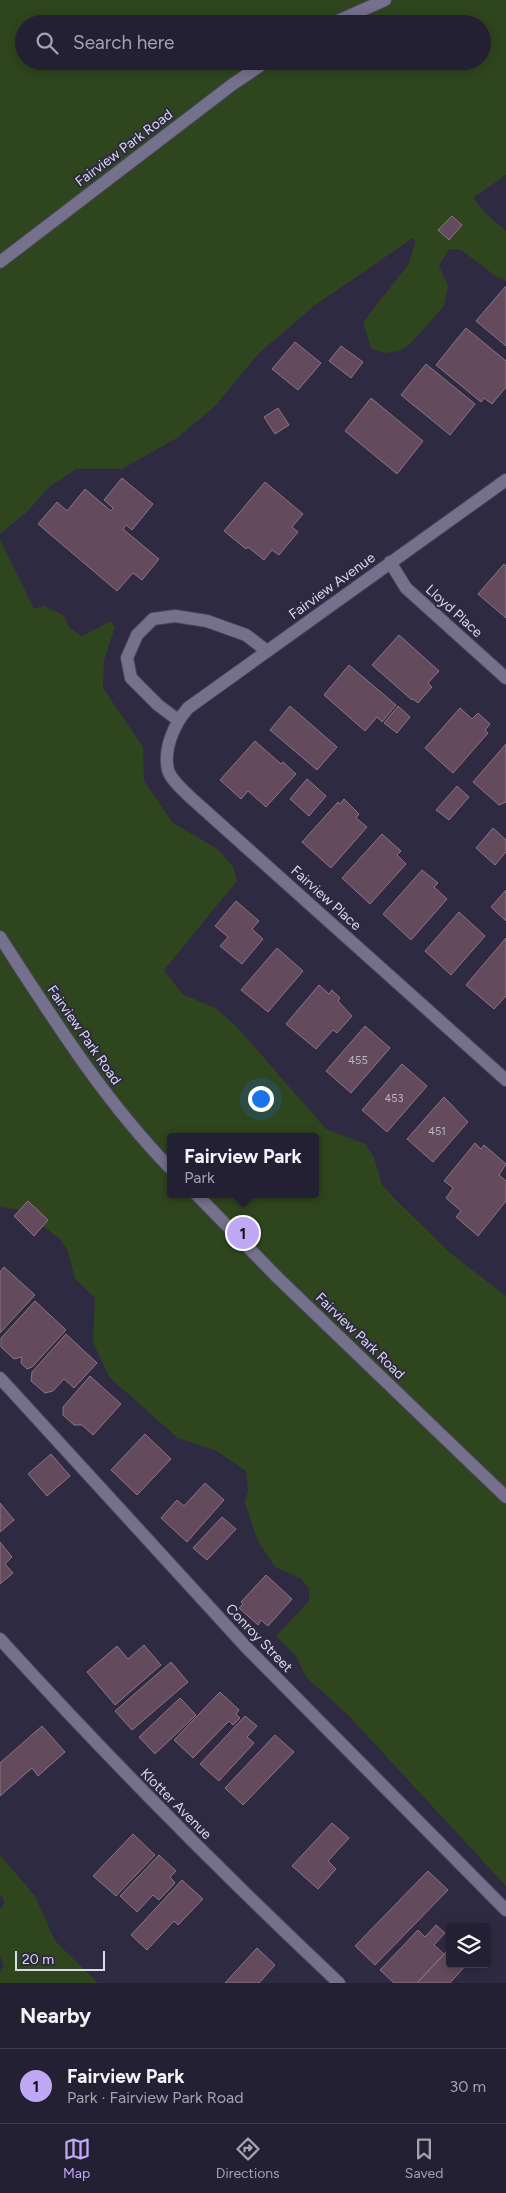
<!DOCTYPE html>
<html lang="en">
<head>
<meta charset="utf-8">
<style>
	:root { --surface:#222032; --page:#2a283a; --text:#f1f3f6; --muted:#a2a3ac; --line:#3f3e4d; --accent:#bfa8f4 }
	body { margin:0; font-family:Figtree,sans-serif; background:var(--page); color:var(--text) }
	.controls { position:absolute; right:15px; bottom:15px; display:grid; overflow:hidden; border-radius:5px; box-shadow:0 2px 12px #0003 }
	.controls button { width:45px; height:45px; display:grid; place-items:center; padding:0; border:0; border-bottom:1px solid var(--line); background:var(--surface); color:var(--text); font:25px sans-serif }
	.scale { position:absolute; left:15px; bottom:12px; width:90px; box-sizing:border-box; padding-left:5px; border:2px solid #dcdaea; border-top:0; font-size:14px; line-height:18px; white-space:nowrap; color:#dcdaea; -webkit-text-stroke:4px #2e2a42; paint-order:stroke }
	.you { position:absolute; left:260px; top:1098px; width:18px; height:18px; margin:-12px; border:4px solid #fff; border-radius:50%; background:#1a73e8; box-shadow:0 0 0 8px #1a73e833 }
	.badge { display:grid; place-items:center; width:32px; height:32px; border-radius:50%; background:var(--accent); color:#111; font-size:16px; font-weight:700 }
	.pin { position:absolute; translate:-50% -50%; border:2px solid #fff; box-shadow:0 1px 5px #0006 }
	.popup { position:absolute; left:167px; top:1133px; width:152px; height:65px; box-sizing:border-box; display:grid; place-content:center; border-radius:5px; background:var(--surface); filter:drop-shadow(0 1px 4px #0005); font-size:16px; white-space:nowrap; color:var(--muted) }
	.popup b { font-size:19px; color:var(--text) }
	.popup::after { content:''; position:absolute; left:50%; top:100%; margin-left:-10px; border:10px solid transparent; border-top-color:var(--surface) }
	.list { margin:0; padding:0; list-style:none }
	h2 { display:flex; justify-content:space-between; align-items:center; height:65px; margin:0; padding:0 20px; font-size:21px }
	h2 small { font-size:16px; font-weight:400; color:var(--muted) }
	.list li { display:grid; grid-template-columns:32px 1fr auto; gap:15px; align-items:center; box-sizing:border-box; height:75px; padding:0 20px; border-top:1px solid var(--line) }
	.list b { display:block; font-size:19px; white-space:nowrap }
	.list p { margin:0; font-size:16px; white-space:nowrap; color:var(--muted) }
	.list em { font-size:16px; font-style:normal; color:var(--muted) }
	.icon { flex:none; width:28px; height:28px; fill:none; stroke:currentColor; stroke-width:2; stroke-linecap:round; stroke-linejoin:round }
	.map { position:relative; flex:none; width:506px; height:1983px; overflow:hidden }
	.search { position:absolute; background:var(--surface); box-shadow:0 2px 12px #0003; left:15px; right:15px; top:15px; height:55px; display:flex; align-items:center; gap:12px; box-sizing:border-box; padding:0 18px; border-radius:28px; color:var(--muted); font-size:19px }
	.sheet { height:140px; background:var(--surface) }
	nav { display:flex; justify-content:space-around; align-items:center; box-sizing:border-box; height:70px; border-top:1px solid var(--line); background:var(--surface); font-size:14px; color:var(--muted) }
	nav a { display:grid; justify-items:center; gap:2px }
	nav .on { color:var(--accent) }
	.map>svg:first-child { display:block }
	.green { fill:#2f451e; fill-rule:evenodd }
	.building { fill:#634a5c; stroke:#8e7386 }
	.lines { fill:none; stroke-linecap:round; stroke-linejoin:round }
	.minor-casing { stroke:#49465a; stroke-width:14 }
	.minor { stroke:#75718d; stroke-width:12 }
	.labels { text-anchor:middle; dominant-baseline:central; stroke-width:4; stroke-linejoin:round; paint-order:stroke }
	.number-label { font-size:11px; fill:#beb6c6 }
	.street-label { font-size:14px; fill:#dcdaea; stroke:#2e2a42 }
</style>
</head>
<body>
<div class="map">
<svg width="506" height="1983" viewBox="0 0 506 1983">
	<rect width="100%" height="100%" fill="#2e2a42"/>
	<!-- green -->
	<path class="green" d="M0,0H506V175L473,198L487,215L506,231V281L497,277L461,250L449,249L439,266L448,285L444,306L411,343L399,351L384,353L371,348L363,322L408,265L416,241L413,238L314,306L259,353L215,406L177,438L122,469H76L49,487L27,512L0,534ZM24,24H482V61H24Z
		M0,539L34,609L44,606L63,615L70,628L82,636L111,621L115,627L104,660L103,688L143,747L144,781L173,823L219,850L233,867L237,881L164,970L182,994L215,1008L236,1026L326,1129L365,1144L374,1157L382,1185L394,1198L450,1253L506,1296V1886L347,1714L307,1678L295,1655L276,1636L309,1601V1588L300,1578L275,1567L258,1541L245,1503L248,1490L246,1471L217,1451L178,1438L110,1378L93,1343L95,1298L75,1279L67,1249L59,1238L21,1210L0,1207ZM170,1137H316V1194H170Z
		M0,1855L35,1896L55,1941L98,1983H0V1972L4,1966L0,1955V1909L4,1904L3,1898L0,1896Z"/>
	<!-- building -->
	<path class="building" d="M452,216L462,225L449,240L438,230Z
		M505,287H506V346L476,321Z
		M466,328L506,361V387L492,404L484,398L481,402L436,365Z
		M295,342L321,363L298,390L272,369Z
		M341,346L363,362L351,378L329,361Z
		M426,364L475,404L450,435L401,395Z
		M371,398L423,441L397,474L345,431Z
		M278,408L289,425L275,434L264,417Z
		M122,478L153,504L132,530L126,525L123,529L159,559L142,580L133,573L117,591L38,524L57,502L67,511L85,489L111,511L113,508L104,500Z
		M265,482L303,514L292,527L298,532L279,555L272,550L264,560L248,547L246,549L224,531Z
		M504,564L506,566V618L478,594Z
		M399,635L439,671L428,683L432,687L418,703L413,699L412,700L372,665Z
		M349,665L396,705L382,722L377,717L365,731L324,695Z
		M290,706L337,747L317,770L270,730Z
		M398,706L410,717L397,733L384,723Z
		M460,708L472,719L478,713L490,724L485,730L488,733L453,773L425,748Z
		M255,741L281,764L283,762L296,774L266,807L248,791L241,799L220,780Z
		M506,744V802L499,805L473,782Z
		M307,779L326,796L309,816L290,799Z
		M457,786L469,797L449,820L436,810Z
		M344,799L359,814L356,818L367,827L331,868L302,842L338,802L340,804Z
		M493,828L506,840V852L495,865L476,848Z
		M382,834L401,851L397,855L406,864L370,904L342,878Z
		M422,870L438,883L434,887L447,899L411,940L383,914Z
		M506,890V921L491,907Z
		M236,901L259,921L252,929L263,939L242,964L220,946L228,937L215,926Z
		M459,912L485,936L451,975L425,951Z
		M506,938V996L494,1009L466,985Z
		M277,948L303,971L268,1012L241,990Z
		M319,985L329,994L332,990L340,998L338,1001L352,1016L337,1033L333,1030L316,1049L286,1024Z
		M365,1026L390,1048L351,1093L326,1071Z
		M402,1064L427,1086L387,1132L362,1110Z
		M444,1097L468,1122L433,1162L407,1139Z
		M475,1143L481,1149L484,1145L506,1164L499,1175L506,1181V1201L478,1236L456,1217L461,1211L446,1198L453,1188L444,1181Z
		M28,1201L48,1220L34,1236L14,1216Z
		M4,1267L35,1295L0,1333V1272Z
		M35,1301L66,1330L32,1367L27,1369L21,1363L22,1357L14,1359L1,1347V1338Z
		M66,1334L97,1363L74,1388L64,1379L53,1391L45,1393L31,1381L32,1372Z
		M90,1376L121,1404L93,1435L82,1425H74L63,1415V1407Z
		M145,1434L171,1459L137,1495L111,1470Z
		M51,1454L70,1476L47,1496L28,1474Z
		M205,1483L224,1500L187,1542L161,1518L177,1500L184,1506Z
		M0,1503L14,1520L0,1532Z
		M222,1517L236,1529L207,1560L193,1548Z
		M0,1542L12,1557L5,1564L13,1573L0,1584Z
		M266,1575L292,1599L268,1626L261,1620L258,1625L239,1608L243,1604L241,1602Z
		M144,1645L161,1665L115,1705L87,1672L117,1646L128,1659Z
		M171,1662L188,1682L132,1730L115,1711Z
		M220,1692L239,1710L236,1714L240,1718L233,1725L229,1721L193,1758L174,1740Z
		M180,1698L196,1715L155,1754L139,1737Z
		M245,1716L257,1726L247,1737L254,1743L219,1781L200,1764Z
		M42,1726L65,1752L38,1776L32,1768L0,1796V1763Z
		M275,1735L294,1752L243,1805L225,1788Z
		M332,1823L349,1838L328,1861L336,1869L318,1889L292,1866Z
		M133,1834L155,1855L116,1896L93,1876Z
		M159,1855L176,1871L170,1877L175,1883L159,1900L153,1895L137,1912L120,1896Z
		M428,1871L448,1890L375,1965L355,1946Z
		M182,1880L203,1899L178,1925L174,1921L147,1950L131,1935Z
		M436,1925L445,1933L434,1945L444,1954L417,1983H394L380,1970L418,1930L425,1937Z
		M257,1948L275,1965L259,1983H225Z
		M450,1948V1964H467L450,1983H417Z"/>
	<g class="lines">
		<!-- minor casing -->
		<g class="minor-casing">
			<path id="minor" d="M331,24L385,0
				M0,262L233,84L267,61
				M506,480L188,708C175,723 163,748 168,770C171,780 183,790 190,797L506,1080
				M390,562L406,588L506,678
				M178,720L158,705L131,678L127,658L137,635L153,619L175,616L207,621L246,635L267,651
				M0,937C52,1017 103,1099 170,1168
				M196,1194L278,1278L506,1497
				M0,1378L245,1646L506,1910
				M0,1639C109,1759 221,1872 339,1983"/>
		</g>
		<!-- minor -->
		<use href="#minor" class="minor"/>
	</g>
	<g class="labels">
		<!-- number labels -->
		<g class="number-label">
			<text x="358" y="1060">455</text>
			<text x="394" y="1098">453</text>
			<text x="437" y="1131">451</text>
		</g>
		<!-- street labels -->
		<g class="street-label">
			<text transform="translate(124 148) rotate(-37)">Fairview Park Road</text>
			<text transform="translate(332 586) rotate(-36)">Fairview Avenue</text>
			<text transform="translate(454 611) rotate(42)">Lloyd Place</text>
			<text transform="translate(326 898) rotate(42)">Fairview Place</text>
			<text transform="translate(84 1035) rotate(55)">Fairview Park Road</text>
			<text transform="translate(360 1336) rotate(44)">Fairview Park Road</text>
			<text transform="translate(259 1638) rotate(46)">Conroy Street</text>
			<text transform="translate(176 1804) rotate(45)">Klotter Avenue</text>
		</g>
	</g>
</svg>
<div class="controls">
<button><svg class="icon" aria-label="layers" viewBox="0 0 24 24"><path d="M12 4l9 5-9 5-9-5zM3 14l9 5 9-5"/></svg></button>
</div>
<div class="scale">20 m</div>
<div class="you"></div>
<div class="pin badge" style="left:243px;top:1233px">1</div>
<div class="popup"><b>Fairview Park</b>Park</div>
<div class="search"><svg class="icon" aria-label="search" viewBox="0 0 24 24"><circle cx="10" cy="10" r="6"/><path d="M15 15l6 6"/></svg>Search here</div>
</div>
<section class="sheet">
<h2>Nearby<small></small></h2>
<ul class="list">
<li><span class="badge">1</span><div><b>Fairview Park</b><p>Park · Fairview Park Road</p></div><em>30 m</em></li>
</ul>
</section>
<nav>
<a class="on"><svg class="icon" aria-label="map" viewBox="0 0 24 24"><path d="M3 6l6-2 6 2 6-2v14l-6 2-6-2-6 2zM9 4v14M15 6v14"/></svg>Map</a>
<a><svg class="icon" aria-label="directions" viewBox="0 0 24 24"><path d="M12 3l9 9-9 9-9-9zM9 14v-3h6M13 9l2 2-2 2"/></svg>Directions</a>
<a><svg class="icon" aria-label="saved" viewBox="0 0 24 24"><path d="M7 4h10v16l-5-4-5 4z"/></svg>Saved</a>
</nav>
</body>
</html>
